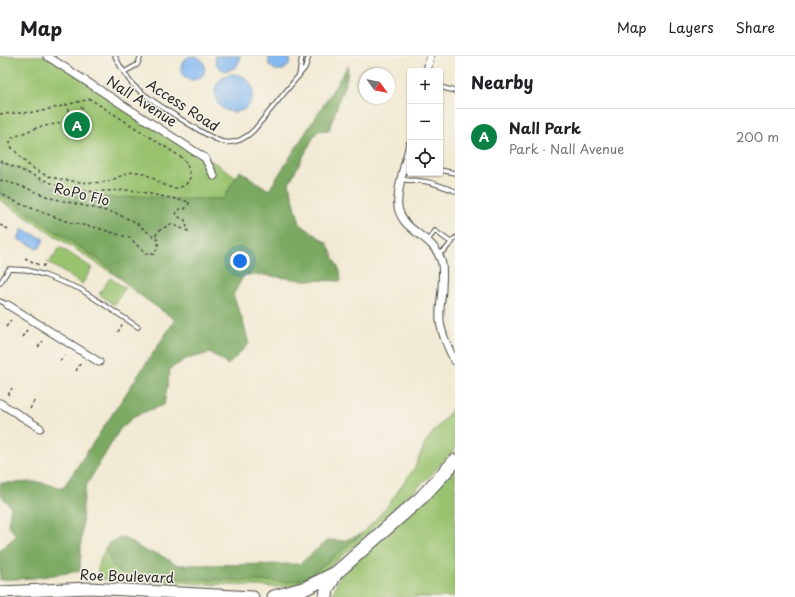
<!DOCTYPE html>
<html lang="en">
<head>
<meta charset="utf-8">
<style>
	:root { --surface:#fff; --page:#f6f6f6; --text:#202124; --muted:#757577; --line:#e0e0e0; --accent:#0b8043 }
	body { margin:0; font-family:"Playpen Sans",sans-serif; background:var(--page); color:var(--text) }
	.controls { position:absolute; right:12px; top:12px; display:grid; overflow:hidden; border-radius:4px; box-shadow:0 1px 3px #0004 }
	.controls button { width:36px; height:36px; display:grid; place-items:center; padding:0; border:0; border-bottom:1px solid var(--line); background:var(--surface); color:var(--text); font:20px sans-serif }
	.compass { position:absolute; left:359px; top:12px; width:36px; height:36px; border-radius:50%; background:var(--surface); box-shadow:0 1px 3px #0004; rotate:123deg }
	.you { position:absolute; left:240px; top:205px; width:14px; height:14px; margin:-10px; border:3px solid #fff; border-radius:50%; background:#1a73e8; box-shadow:0 0 0 6px #1a73e833 }
	.badge { display:grid; place-items:center; width:26px; height:26px; border-radius:50%; background:var(--accent); color:#fff; font-size:13px; font-weight:700 }
	.pin { position:absolute; translate:-50% -50%; border:2px solid #fff; box-shadow:0 1px 4px #0006 }
	.list { margin:0; padding:0; list-style:none }
	h2 { display:flex; justify-content:space-between; align-items:center; height:52px; margin:0; padding:0 16px; font-size:17px }
	h2 small { font-size:13px; font-weight:400; color:var(--muted) }
	.list li { display:grid; grid-template-columns:26px 1fr auto; gap:12px; align-items:center; box-sizing:border-box; height:56px; padding:0 16px; border-top:1px solid var(--line) }
	.list b { display:block; font-size:15px; white-space:nowrap }
	.list p { margin:0; font-size:13px; white-space:nowrap; color:var(--muted) }
	.list em { font-size:13px; font-style:normal; color:var(--muted) }
	.icon { flex:none; width:22px; height:22px; fill:none; stroke:currentColor; stroke-width:2; stroke-linecap:round; stroke-linejoin:round }
	.map { position:relative; flex:none; width:455px; height:541px; overflow:hidden }
	header { display:flex; align-items:center; gap:24px; box-sizing:border-box; height:56px; padding:0 20px; background:var(--surface); border-bottom:1px solid var(--line) }
	header strong { font-size:19px }
	nav { display:flex; gap:22px; margin-inline-start:auto; font-size:14px }
	main { display:flex }
	aside { flex:1; background:var(--surface) }
	.map>svg:first-child { display:block }
	.green { fill:#9ac36f; stroke:#62774d }
	.forest { fill:#7ba962; stroke:#536a46 }
	.water { fill:#83b8f2; stroke:#57728e }
	.lines { fill:none; stroke-linecap:round; stroke-linejoin:round }
	.lane-casing { stroke:#494844; stroke-width:5.5 }
	.street-casing { stroke:#494844; stroke-width:9 }
	.primary-casing { stroke:#494844; stroke-width:13 }
	.highway-casing { stroke:#494844; stroke-width:15 }
	.path { stroke:#494844; stroke-width:1.5; stroke-dasharray:3 3; stroke-linecap:butt }
	.lane { stroke:#fff; stroke-width:3.5 }
	.street { stroke:#fff; stroke-width:7 }
	.primary { stroke:#fff; stroke-width:11 }
	.highway { stroke:#fff; stroke-width:13 }
	.labels { text-anchor:middle; dominant-baseline:central; stroke-width:3; stroke-linejoin:round; paint-order:stroke }
	.street-label { font-size:14px; fill:#2b2b2b; stroke:#f7f3e8 }
</style>
</head>
<body>
<header>
<strong>Map</strong>
<nav><a>Map</a><a>Layers</a><a>Share</a></nav>
</header>
<main>
<div class="map">
<svg width="455" height="541" viewBox="0 0 455 541">
	<rect width="100%" height="100%" fill="#f7f3e8"/>
	<filter id="ink" filterUnits="userSpaceOnUse"><feTurbulence type="fractalNoise" baseFrequency=".025" numOctaves="2"/><feDisplacementMap in="SourceGraphic" scale="8" xChannelSelector="R" yChannelSelector="G"/><feConvolveMatrix kernelMatrix="1 2 1 2 8 2 1 2 1" color-interpolation-filters="sRGB"/></filter>
	<filter id="wash" filterUnits="userSpaceOnUse"><feTurbulence type="fractalNoise" baseFrequency=".012" numOctaves="4" result="noise"/><feDisplacementMap in="SourceGraphic" scale="16" xChannelSelector="R" yChannelSelector="G"/><feGaussianBlur stdDeviation="0.9" result="paint"/><feColorMatrix in="noise" values="0 0 0 0 0 0 0 0 0 0 0 0 0 0 0 0 0 1.4 0 .05"/><feComposite in="paint" operator="in"/></filter>
	<g filter="url(#wash)">
		<rect width="100%" height="100%" fill="#f1ead4"/>
		<!-- green -->
		<path class="green" d="M0,0H47L262,137L181,262L0,144Z
			M60,191L92,212L82,228L49,207Z
			M110,222L125,232L114,249L99,238Z
			M455,350V393L434,416L359,486L318,520L307,525L295,529L276,531L102,523C93,515 102,501 106,491L113,511L299,524L311,519L368,472L389,448L415,411L426,385Z
			M455,413V541H332L338,523Z"/>
		<!-- forest -->
		<path class="forest" d="M348,10L347,21L329,74L317,75L289,127L300,168L327,187L340,215L341,225L302,224L263,219H244L233,239L242,262L249,288L228,309L211,297L186,303L170,313L164,349L136,359L120,373L86,430L83,448L80,515L34,522L0,524V494L16,480L8,468L11,451L0,438V427L38,426L63,432L175,264L133,234L106,209L0,138V107L19,112L70,139L116,142L141,140L179,143H223L240,115L269,134Z
			M362,478L311,519L299,524L285,526L130,521C111,513 112,510 106,491L110,486L123,481L147,496L158,498L178,509L300,508L325,486L330,484L343,485Z"/>
		<!-- water -->
		<path class="water" d="M215,0H240L239,6L235,12L226,15C218,13 215,8 215,0Z
			M269,0H290V7L284,14H275L269,9Z
			M181 12a12 12 0 1 1 24 0a12 12 0 1 1-24 0Z
			M215 37a19 19 0 1 1 38 0a19 19 0 1 1-38 0Z
			M22,173L44,183L39,193L18,183Z"/>
	</g>
	<g filter="url(#ink)">
		<g class="lines">
			<!-- lane casing -->
			<g class="lane-casing">
				<path id="lane" d="M115,0C120,10 125,20 133,29C144,40 210,84 224,86C236,88 245,83 254,74L305,12L309,0
					M124,16L137,9L141,0
					M299,20L302,0
					M440,31L455,35
					M440,114L455,117
					M402,123C410,126 413,123 421,125C433,126 444,131 455,135
					M428,184L435,175L452,187
					M438,198L445,194L455,182
					M0,227L9,213L27,214L44,219L80,233L138,271
					M0,245L8,249"/>
			</g>
			<!-- street casing -->
			<g class="street-casing">
				<path id="street" d="M47,0L205,102L214,120
					M427,15L430,0
					M410,88C406,104 396,135 398,151C403,177 432,178 441,204C444,214 442,224 442,234C441,244 439,255 440,265C441,276 449,295 455,305
					M8,249L99,306
					M0,347L40,372"/>
			</g>
			<!-- primary casing -->
			<g class="primary-casing">
				<path id="primary" d="M0,536L89,532L253,541"/>
			</g>
			<!-- highway casing -->
			<g class="highway-casing">
				<path id="highway" d="M274,541L306,532L336,517L422,441L455,405
					M326,541L327,533L336,517"/>
			</g>
			<!-- path -->
			<path class="path" d="M81,51L85,56
				M0,58L38,56L90,43L181,101C186,105 187,109 189,114C190,120 191,124 186,128C169,142 152,115 135,116C126,116 118,122 109,125C101,127 90,127 82,126C55,124 34,119 17,97C12,92 7,88 12,82C21,78 30,74 40,71C51,68 73,69 68,49
				M0,105L72,136L131,134L190,146L185,153H180L176,156L177,160L185,164L188,175L171,168L158,175L155,181
				M0,124L21,130L51,142L115,157L135,166L158,184V191L154,198H146L130,182L94,171L71,167L18,147L0,137
				M0,169L10,174
				M25,202L39,209
				M43,211L46,205
				M6,271L11,264
				M118,276L122,269
				M22,281L27,274
				M38,291L43,285
				M60,305L65,298
				M76,315L80,308
				M8,339L12,332
				M30,353L34,345"/>
			<!-- lane -->
			<use href="#lane" class="lane"/>
			<!-- street -->
			<use href="#street" class="street"/>
			<!-- primary -->
			<use href="#primary" class="primary"/>
			<!-- highway -->
			<use href="#highway" class="highway"/>
		</g>
	</g>
	<g class="labels">
		<!-- street labels -->
		<g class="street-label">
			<text transform="translate(142 45) rotate(33)">Nall Avenue</text>
			<text transform="translate(183 49) rotate(33)">Access Road</text>
			<text transform="translate(82 138) rotate(14)">RoPo Flo</text>
			<text transform="translate(127 520) rotate(2)">Roe Boulevard</text>
		</g>
	</g>
</svg>
<div class="controls">
<button>+</button>
<button>−</button>
<button><svg class="icon" aria-label="locate" viewBox="0 0 24 24"><circle cx="12" cy="12" r="6"/><path d="M12 2v4M12 18v4M2 12h4M18 12h4"/></svg></button>
</div>
<svg class="compass" viewBox="-18 -18 36 36"><path d="M0-13l5 13h-10z" fill="#e53935"/><path d="M0 13l5-13h-10z" fill="#757577"/></svg>
<div class="you"></div>
<div class="pin badge" style="left:77px;top:69px">A</div>
</div>
<aside>
<h2>Nearby<small></small></h2>
<ul class="list">
<li><span class="badge">A</span><div><b>Nall Park</b><p>Park · Nall Avenue</p></div><em>200 m</em></li>
</ul>
</aside>
</main>
</body>
</html>
